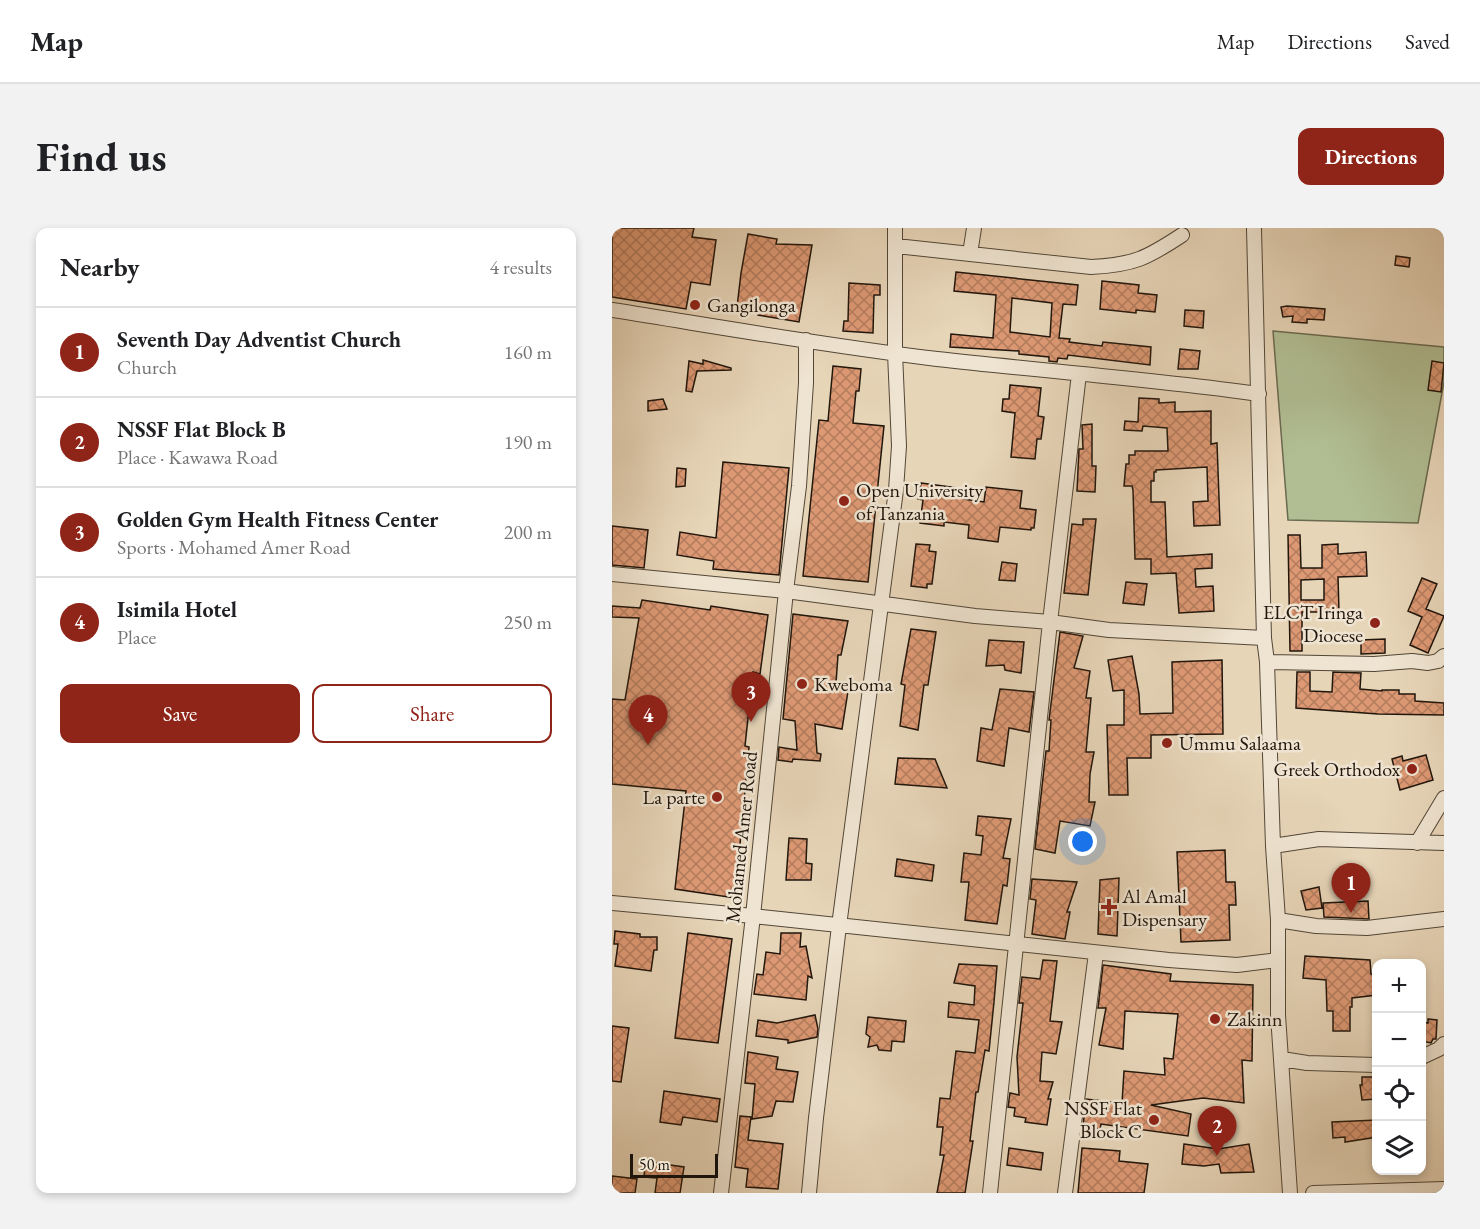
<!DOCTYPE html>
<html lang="en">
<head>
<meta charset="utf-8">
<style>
	:root { --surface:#fff; --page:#f2f2f2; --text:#202124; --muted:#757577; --line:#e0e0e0; --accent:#8f2418 }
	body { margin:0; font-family:"EB Garamond",serif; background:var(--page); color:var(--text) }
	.controls { position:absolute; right:18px; bottom:18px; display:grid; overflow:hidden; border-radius:12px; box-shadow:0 3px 9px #0003 }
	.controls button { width:54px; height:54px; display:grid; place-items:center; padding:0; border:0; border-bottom:2px solid var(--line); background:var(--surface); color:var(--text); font:30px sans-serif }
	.scale { position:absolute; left:18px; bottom:15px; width:88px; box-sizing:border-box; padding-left:6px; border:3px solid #21160c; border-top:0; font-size:16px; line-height:21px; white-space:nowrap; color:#21160c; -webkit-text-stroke:4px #efe4d1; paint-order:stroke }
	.you { position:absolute; left:471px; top:614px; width:21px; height:21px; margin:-15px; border:4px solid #fff; border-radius:50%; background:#1a73e8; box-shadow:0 0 0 9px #1a73e833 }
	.badge { display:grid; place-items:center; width:39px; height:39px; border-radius:50%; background:var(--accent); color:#fff; font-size:20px; font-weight:700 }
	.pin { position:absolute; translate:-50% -50px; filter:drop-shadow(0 2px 3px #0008) }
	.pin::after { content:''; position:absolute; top:32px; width:21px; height:18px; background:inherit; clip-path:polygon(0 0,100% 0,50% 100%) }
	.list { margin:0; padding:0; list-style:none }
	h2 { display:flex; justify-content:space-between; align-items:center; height:78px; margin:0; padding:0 24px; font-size:26px }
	h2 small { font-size:20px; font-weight:400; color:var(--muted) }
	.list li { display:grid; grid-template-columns:39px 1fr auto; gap:18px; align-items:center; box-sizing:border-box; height:90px; padding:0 24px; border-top:2px solid var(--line) }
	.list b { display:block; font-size:22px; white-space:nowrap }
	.list p { margin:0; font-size:20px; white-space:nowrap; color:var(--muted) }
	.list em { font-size:20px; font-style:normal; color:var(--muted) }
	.actions { display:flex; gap:12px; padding:18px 24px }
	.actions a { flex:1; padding:14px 0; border:2px solid var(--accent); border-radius:12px; text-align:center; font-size:21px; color:var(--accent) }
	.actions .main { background:var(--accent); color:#fff }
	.icon { flex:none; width:33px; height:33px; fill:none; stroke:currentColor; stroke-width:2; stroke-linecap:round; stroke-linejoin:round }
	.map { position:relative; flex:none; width:832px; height:965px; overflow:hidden; border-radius:12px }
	header { display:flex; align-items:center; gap:36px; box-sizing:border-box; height:84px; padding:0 30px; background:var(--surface); border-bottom:2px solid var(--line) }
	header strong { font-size:28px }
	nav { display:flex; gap:33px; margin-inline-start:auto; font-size:21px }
	.intro { display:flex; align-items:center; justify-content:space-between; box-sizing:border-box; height:144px; padding:0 36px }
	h1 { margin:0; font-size:42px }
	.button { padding:15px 27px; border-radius:12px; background:var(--accent); color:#fff; font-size:21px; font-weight:700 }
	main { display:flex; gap:36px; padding:0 36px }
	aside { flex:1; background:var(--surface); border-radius:12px; box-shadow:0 3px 9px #0003 }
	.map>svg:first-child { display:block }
	.pitch { fill:#b1be93; stroke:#696a50; stroke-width:1.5 }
	.building { fill:url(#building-cross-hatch); stroke:#21160c; stroke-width:1.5; fill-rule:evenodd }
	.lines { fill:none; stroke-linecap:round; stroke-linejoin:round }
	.minor-casing { stroke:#524637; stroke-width:16 }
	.minor { stroke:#efe4d1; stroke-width:14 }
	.poi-dot { fill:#8f2418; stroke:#efe4d1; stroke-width:2 }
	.labels { text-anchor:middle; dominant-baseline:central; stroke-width:5; stroke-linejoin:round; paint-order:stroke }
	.poi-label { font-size:20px; fill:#21160c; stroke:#efe4d1; text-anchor:start }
	.street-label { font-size:20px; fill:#21160c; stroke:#efe4d1 }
</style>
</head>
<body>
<header>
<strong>Map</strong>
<nav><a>Map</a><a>Directions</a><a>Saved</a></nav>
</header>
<div class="intro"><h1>Find us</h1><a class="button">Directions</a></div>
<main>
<aside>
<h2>Nearby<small>4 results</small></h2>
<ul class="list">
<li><span class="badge">1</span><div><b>Seventh Day Adventist Church</b><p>Church</p></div><em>160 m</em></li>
<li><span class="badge">2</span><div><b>NSSF Flat Block B</b><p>Place · Kawawa Road</p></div><em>190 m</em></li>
<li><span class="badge">3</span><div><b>Golden Gym Health Fitness Center</b><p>Sports · Mohamed Amer Road</p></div><em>200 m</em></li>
<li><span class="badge">4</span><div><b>Isimila Hotel</b><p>Place</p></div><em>250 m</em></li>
</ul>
<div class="actions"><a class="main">Save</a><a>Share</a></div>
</aside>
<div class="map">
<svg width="832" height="965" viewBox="0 0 832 965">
	<defs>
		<pattern id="building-cross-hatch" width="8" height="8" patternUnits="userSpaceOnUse" patternTransform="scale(1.5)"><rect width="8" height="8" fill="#dd9974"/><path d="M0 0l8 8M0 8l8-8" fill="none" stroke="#b37c5e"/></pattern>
	</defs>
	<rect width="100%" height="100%" fill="#e7d5b8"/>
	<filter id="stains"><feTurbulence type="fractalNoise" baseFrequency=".00333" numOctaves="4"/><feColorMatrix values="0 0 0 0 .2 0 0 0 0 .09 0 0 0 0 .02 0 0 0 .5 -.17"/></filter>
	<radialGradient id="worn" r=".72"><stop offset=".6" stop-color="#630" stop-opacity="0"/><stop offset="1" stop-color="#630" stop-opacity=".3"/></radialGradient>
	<!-- pitch -->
	<path class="pitch" d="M661,103L832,119V154L806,295L676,292Z"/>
	<!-- building -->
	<path class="building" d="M0,0H82L80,9L104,12L98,57L79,54L74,81L0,69Z
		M136,6L165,11L164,16L200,17L187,94L146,87V81L125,79L129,45Z
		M784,28L798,30L797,39L783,37Z
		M344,44L466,57L464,77L451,76L447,110L458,111L457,114L490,118L491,114L539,119L538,137L456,127L455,131L446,130L445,134L437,133V129L407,126V123L338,119L339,106L381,110L384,67L342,63ZM400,70L440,75L438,109L398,104Z
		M490,53L527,57L526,65L545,67L543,84L524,82V85L488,81Z
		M237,55L268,57V67H262L261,105L231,103L232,93H236Z
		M675,78L713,81L712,92L695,91V95L680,94L681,88L671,89L669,79Z
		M573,82L592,83L591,100L572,98Z
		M568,121L588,123L586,141H566Z
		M91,132L119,140V142L85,143L80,164L74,163L77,133L91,136Z
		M820,133L832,135L829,164L816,162Z
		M221,138L249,141L247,163H244L241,195L272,198L256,354L191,348L207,192L216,193Z
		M398,157L429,160L426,188L432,189L429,211H425L423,231L399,229L403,185L390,183L391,171H397Z
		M527,170L547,171V175L563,174V184L599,183V216L605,215L608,297L582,298L581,274L596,273L595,239L544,242V244H542V253H539V274H553L555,329L600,326V340L583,341L584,359L601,358L602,383L567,385L564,345L539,346V331H523L521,262L520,258H512L514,236H517V227H523V223H556L555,200L531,198L530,203L512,202L513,193L526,194Z
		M51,171L55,181L36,183V173Z
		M480,196V238H484L483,264L465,263L467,221H471L470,197Z
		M111,234L177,240L167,347L101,341L102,333L65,327L68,304L104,310Z
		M65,240L74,241L73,258L64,259Z
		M309,255L353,261L352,271L372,274L374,259L410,263L408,280L424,282L422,300H419V302L388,299L386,314L356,310L357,297L332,294V298L308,295L311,272L306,271Z
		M471,291H484L476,367L452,365L460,296L471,297Z
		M0,298L36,302L32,340L0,337Z
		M676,307H688L689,340H710V317L726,316V326L754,324L755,348L726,349L727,384H690V423H678ZM712,351V372H689V352Z
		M304,316L318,317L317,323L324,324L320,356H315V360L299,358Z
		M390,334L405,336L403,353L387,352Z
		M810,350L825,356L814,381L832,388L816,425L798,417L810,389L796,383Z
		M514,354L535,356L532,377L511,375Z
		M30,372L98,382L99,378L156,387L148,446L141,444L133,518L137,519L123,670L63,661L74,563L0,556V471L13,472L27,390L0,389V378L28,380Z
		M181,386L236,393L229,427H226L224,455L237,457L230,501L203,496L205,525L209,526L208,533L181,531L180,534L166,532L167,519L185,522L183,493L171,491Z
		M299,401L324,404L316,457H312L306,502L288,498L293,457L289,456Z
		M448,404L471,408L462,440L478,443L474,470H479L474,524H482L478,546L477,574H483L478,598L448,593L443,625L423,621L434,523H437L439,492H437Z
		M773,411V425L749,426V412Z
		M377,412L412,414L409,445L393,442L392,437L374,438Z
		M520,428L527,466L528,486L561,485L560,434L610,432L611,506L539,507V530H515L516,567H497L495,497H512V462L501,463L496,432Z
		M685,444H698V463L720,464L721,444L749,445L748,461L770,463V462H787V466H803V473L832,475V487L766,486L684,480Z
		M388,461L422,464L417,504L397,500L392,538L365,533L369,500L380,502Z
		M814,527L821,552L788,562L780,531L790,528L791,533Z
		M286,530L323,531L335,560L283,556Z
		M366,588L399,591L391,630L398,631L395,658L391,657L385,696L353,692L357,654H349L352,625L369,627L371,608L364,607Z
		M177,610L195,611L194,635L200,636L199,652H174Z
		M613,622L614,654H623L624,677H617L618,712L569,714L565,624Z
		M285,631L322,637L320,653L283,648Z
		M507,650L505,708L486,706L488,652Z
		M420,651L465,654L455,684H458L453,711L420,706L424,672L418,671Z
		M707,659L710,680L694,682L689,663Z
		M756,673L757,691L712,689L711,675Z
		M3,703L28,706V709H45V722H42L39,743L3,738L6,716H2Z
		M76,705L120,711L106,815L63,810Z
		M169,705H189L188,719L194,718L200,750L196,748L194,772L142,766L145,746L151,747L154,724L168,726Z
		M693,728L758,732L759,746H765V767L740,770V779H738V803H721V783H715L714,752L691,750Z
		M431,732L445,733L438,793L450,794L444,826L430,824L428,853L441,854L436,871H439L435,897L413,894L414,890L402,888L403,880L396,879L398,865L407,867L405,829L411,775H407L410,749L428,751Z
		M347,736L385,738L382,774L377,823L373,822L366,864H364L358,913H361L353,965H325L332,927H328L331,899H325L328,870L338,871L344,823L363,825L367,792L336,789L337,774L362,777L363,758L342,755Z
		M491,737L559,746L558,753L641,757L640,833L630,832L632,875L591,870L539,877L579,886L576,908L489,896L488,901L471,898L474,871L510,875L512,843L553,847L552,830L561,831L566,786L513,783L511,821L487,817L494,780H486Z
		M203,787L206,801L205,809L176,815V812L144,808L146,792L165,795Z
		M256,789L294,793L292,814L280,813L279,823L267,822L265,817L256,819L258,809L254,806Z
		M816,791L825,792L824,811H821L819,815L810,813V794L816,795Z
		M0,798L17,800L9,854L0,853Z
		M136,824L166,829L164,841L186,844L181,874L164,873L160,888L140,891L143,856L133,855Z
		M750,849H765V871L750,872L748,857H750Z
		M52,863L108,871L105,894L71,889L69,897L48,894Z
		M128,888L139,889L136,912L171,916L166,961L134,959L136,941L123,939Z
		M765,892V909L733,914V909L721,910L720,894Z
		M572,916L606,921L637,916L642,944L609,945L607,936L592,938L570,936Z
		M397,920L431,925L429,942L395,937Z
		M470,920L508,923L507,933L536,936L532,965H466Z
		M44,935L72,939L68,965H43L45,950L32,949L33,938H43Z
		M0,948L25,951L23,965H0Z"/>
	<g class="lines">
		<!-- minor casing -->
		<g class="minor-casing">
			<path id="minor" d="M642,0L652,410L655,434L661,618L666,692V787L678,965
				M284,18L479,39C522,37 535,30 570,7
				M358,26L362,0
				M0,82C108,99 216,118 325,131C432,143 540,151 647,166
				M0,346L174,363L363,388L438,394L497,402L652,410
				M655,434L762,436L800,433L816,435L826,433L832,428
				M805,615L832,570
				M661,618L707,611L832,615
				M0,675L141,688L557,732L625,737L666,732
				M666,692L704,698L755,700L832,691
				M810,829L827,821L832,816
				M670,831L695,835L764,837
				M109,965L141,688L174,363L187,258L194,155V112
				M197,965L204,890L227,698L284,262L287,218L283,125V0
				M378,965L438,394L467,146
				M453,965L484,725
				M701,965L832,961"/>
		</g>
		<!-- minor -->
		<use href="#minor" class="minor"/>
	</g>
	<!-- markers -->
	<g class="poi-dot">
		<circle cx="83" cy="77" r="6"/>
		<circle cx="232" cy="273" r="6"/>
		<circle cx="763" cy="395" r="6"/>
		<circle cx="190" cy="456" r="6"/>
		<circle cx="555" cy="515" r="6"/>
		<circle cx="800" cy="541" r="6"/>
		<circle cx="105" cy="569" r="6"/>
		<path d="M494 670h6v6h6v6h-6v6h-6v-6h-6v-6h6z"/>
		<circle cx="603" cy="791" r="6"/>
		<circle cx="542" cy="892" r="6"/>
	</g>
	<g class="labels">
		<!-- poi labels -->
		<g class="poi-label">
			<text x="95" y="77">Gangilonga</text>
			<text x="244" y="262">Open University<tspan x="244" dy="23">of Tanzania</tspan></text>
			<text x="751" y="384" text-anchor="end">ELCT Iringa<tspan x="751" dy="23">Diocese</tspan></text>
			<text x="202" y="456">Kweboma</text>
			<text x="567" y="515">Ummu Salaama</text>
			<text x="788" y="541" text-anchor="end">Greek Orthodox</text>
			<text x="93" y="569" text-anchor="end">La parte</text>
			<text x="510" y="668">Al Amal<tspan x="510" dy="23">Dispensary</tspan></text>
			<text x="615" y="791">Zakinn</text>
			<text x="530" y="880" text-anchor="end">NSSF Flat<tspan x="530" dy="23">Block C</tspan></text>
		</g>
		<!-- street labels -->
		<g class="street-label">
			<text transform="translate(129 609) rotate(-84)">Mohamed Amer Road</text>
		</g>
	</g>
	<rect width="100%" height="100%" filter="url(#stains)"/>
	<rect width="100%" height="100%" fill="url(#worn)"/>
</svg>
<div class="controls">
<button>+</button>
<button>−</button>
<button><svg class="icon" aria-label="locate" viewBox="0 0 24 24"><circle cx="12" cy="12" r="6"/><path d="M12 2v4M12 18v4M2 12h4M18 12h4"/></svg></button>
<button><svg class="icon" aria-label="layers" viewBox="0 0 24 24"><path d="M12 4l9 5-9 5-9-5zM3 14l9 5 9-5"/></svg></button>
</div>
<div class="scale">50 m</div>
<div class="you"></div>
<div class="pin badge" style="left:739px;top:685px">1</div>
<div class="pin badge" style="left:605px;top:928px">2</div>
<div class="pin badge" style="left:139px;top:494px">3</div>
<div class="pin badge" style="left:36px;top:517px">4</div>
</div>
</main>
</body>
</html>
